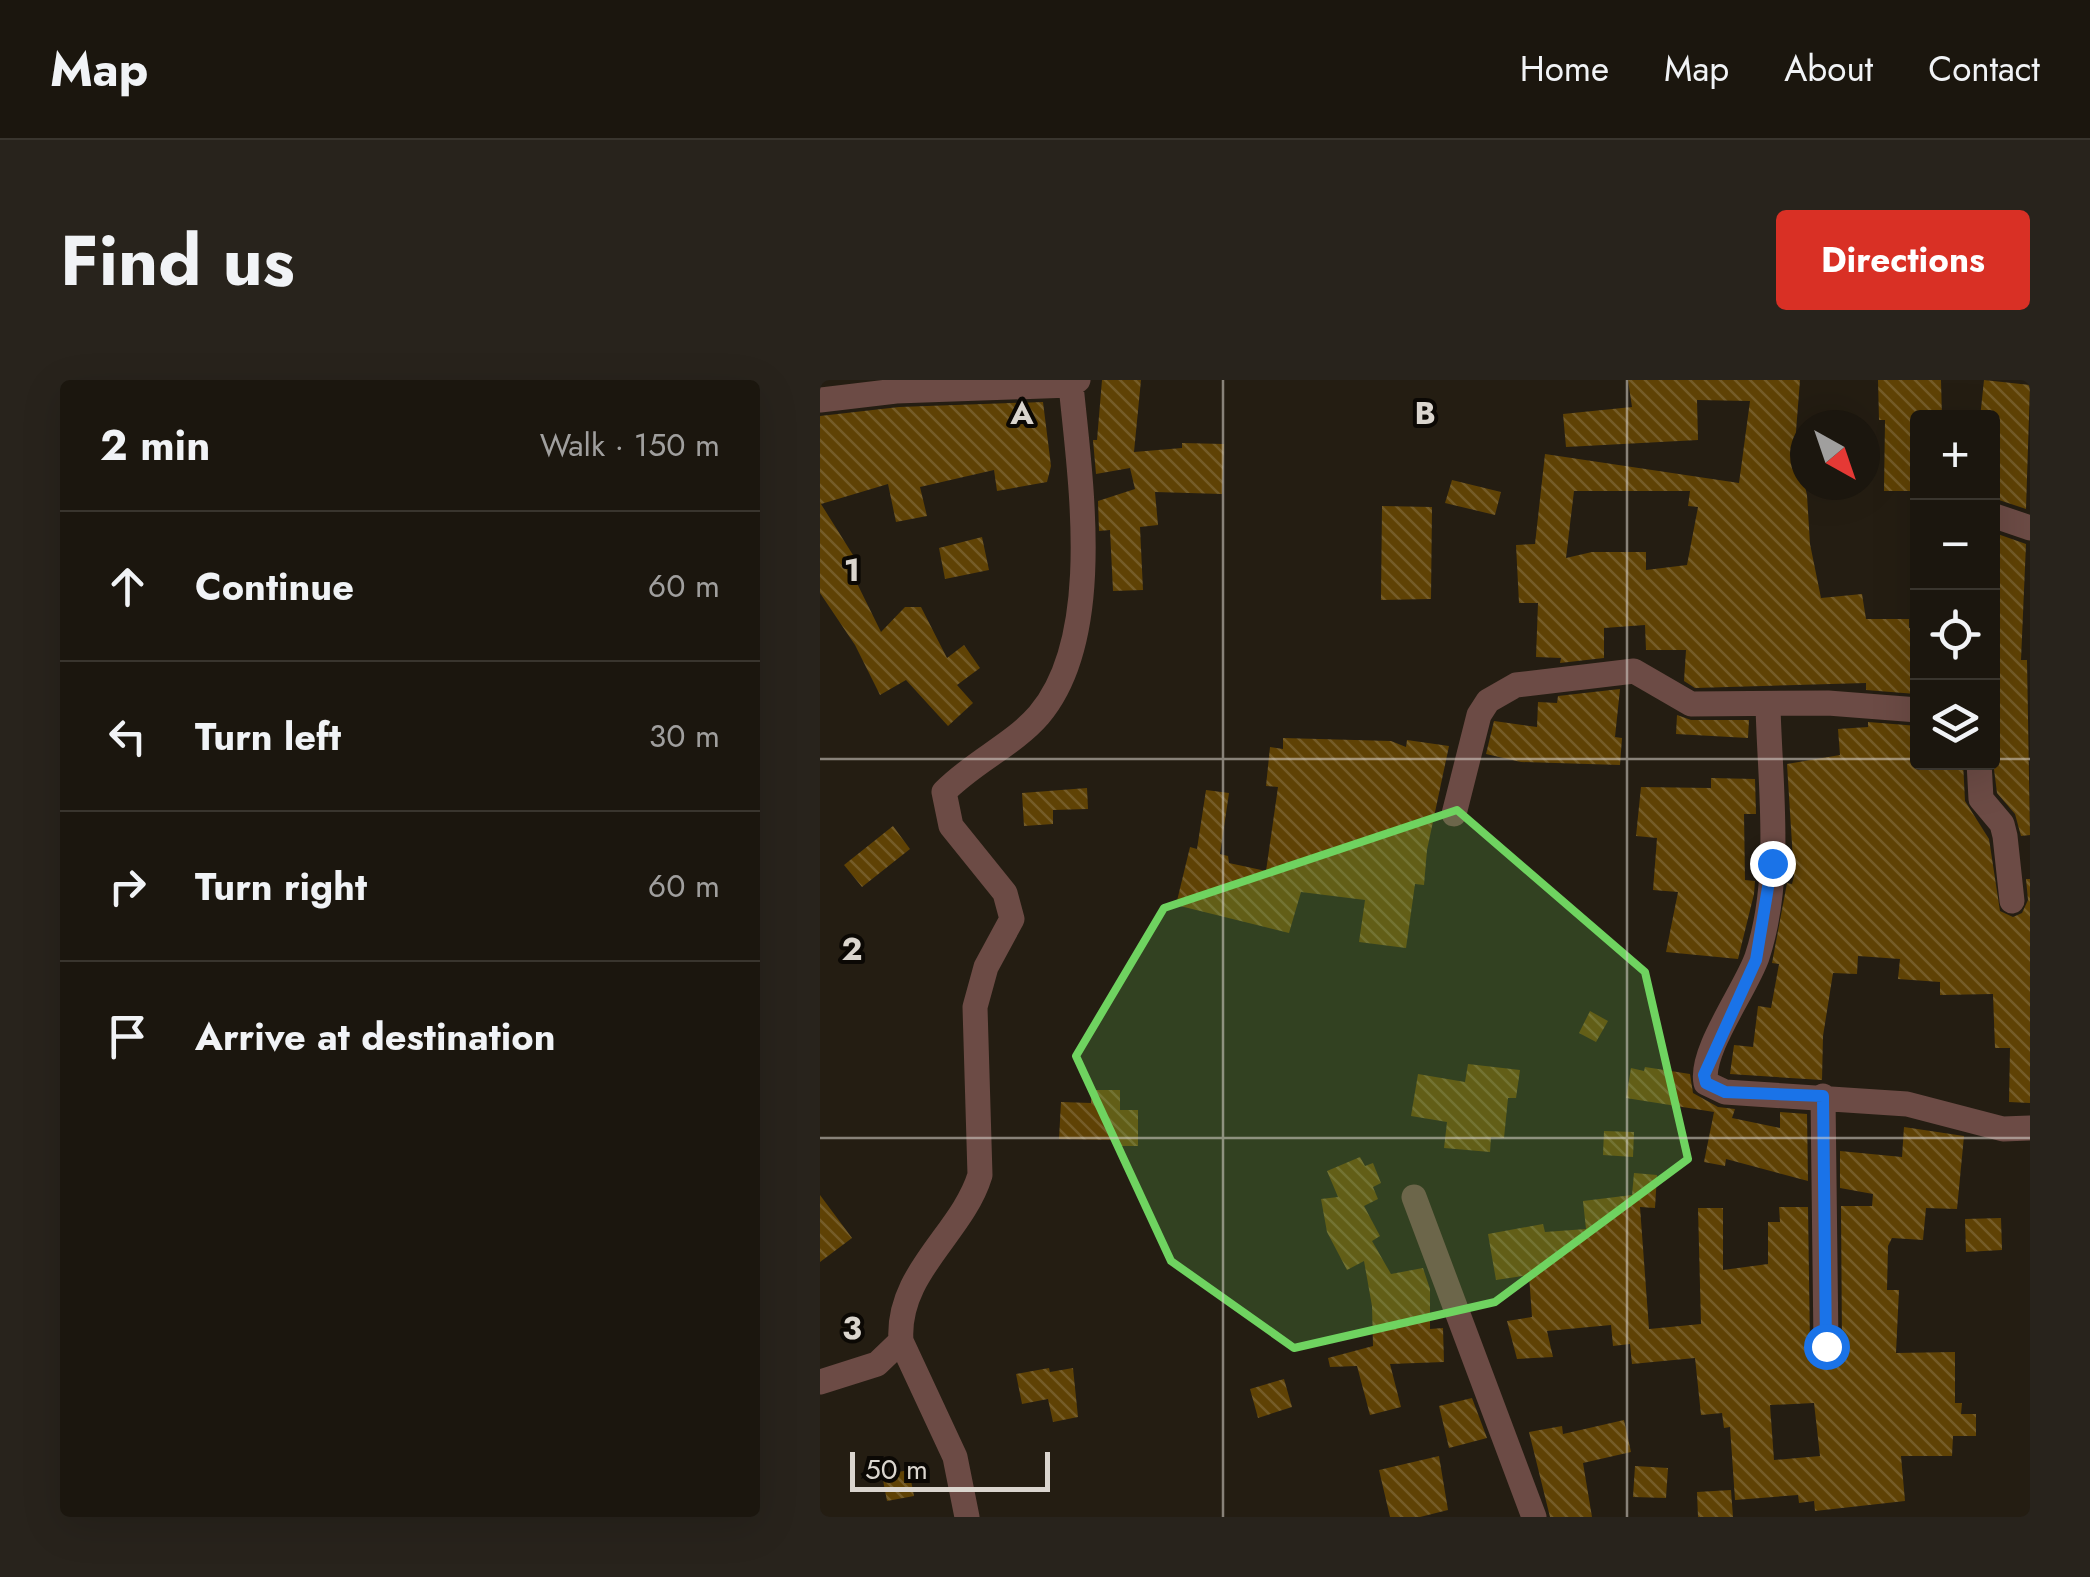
<!DOCTYPE html>
<html lang="en">
<head>
<meta charset="utf-8">
<style>
	:root { --surface:#1b160e; --page:#28231c; --text:#f1f3f6; --muted:#a09f9e; --line:#39352e; --accent:#d93025 }
	body { margin:0; font-family:Jost,sans-serif; background:var(--page); color:var(--text) }
	.controls { position:absolute; right:30px; top:30px; display:grid; overflow:hidden; border-radius:10px; box-shadow:0 10px 40px #0002 }
	.controls button { width:90px; height:90px; display:grid; place-items:center; padding:0; border:0; border-bottom:2px solid var(--line); background:var(--surface); color:var(--text); font:50px sans-serif }
	.compass { position:absolute; left:970px; top:30px; width:90px; height:90px; border-radius:50%; background:var(--surface); box-shadow:0 10px 40px #0002; rotate:140deg }
	.scale { position:absolute; left:30px; bottom:25px; width:200px; box-sizing:border-box; padding-left:10px; border:5px solid #dad5ce; border-top:0; font-size:28px; line-height:35px; white-space:nowrap; color:#dad5ce; -webkit-text-stroke:8px #0b0804; paint-order:stroke }
	.stop { position:absolute; width:30px; height:30px; margin:-22px; border:8px solid #1a73e8; border-radius:50%; background:#fff }
	.stop.end { background:#1a73e8; border-color:#fff; box-shadow:0 2px 10px #0008 }
	.list { margin:0; padding:0; list-style:none }
	h2 { display:flex; justify-content:space-between; align-items:center; height:130px; margin:0; padding:0 40px; font-size:42px }
	h2 small { font-size:32px; font-weight:400; color:var(--muted) }
	.list li { display:grid; grid-template-columns:65px 1fr auto; gap:30px; align-items:center; box-sizing:border-box; height:150px; padding:0 40px; border-top:2px solid var(--line) }
	.list b { display:block; font-size:38px; white-space:nowrap }
	.list em { font-size:32px; font-style:normal; color:var(--muted) }
	.icon { flex:none; width:55px; height:55px; fill:none; stroke:currentColor; stroke-width:2; stroke-linecap:round; stroke-linejoin:round }
	.map { position:relative; flex:none; width:1210px; height:1137px; overflow:hidden; border-radius:10px }
	header { display:flex; align-items:center; gap:60px; box-sizing:border-box; height:140px; padding:0 50px; background:var(--surface); border-bottom:2px solid var(--line) }
	header strong { font-size:48px }
	nav { display:flex; gap:55px; margin-inline-start:auto; font-size:35px }
	.intro { display:flex; align-items:center; justify-content:space-between; box-sizing:border-box; height:240px; padding:0 60px }
	h1 { margin:0; font-size:70px }
	.button { padding:25px 45px; border-radius:10px; background:var(--accent); color:#fff; font-size:35px; font-weight:700 }
	main { display:flex; gap:60px; padding:0 60px }
	aside { flex:1; background:var(--surface); border-radius:10px; box-shadow:0 10px 40px #0002 }
	.map>svg:first-child { display:block }
	.building { fill:url(#building-back-hatch); fill-rule:evenodd }
	.lines { fill:none; stroke-linecap:round; stroke-linejoin:round }
	.street { stroke:#6c4b45; stroke-width:25 }
	.route { stroke:#1a73e8; stroke-width:12 }
	.marked { fill:#6fd360; fill-opacity:0.2; stroke:#6fd360; stroke-width:8; stroke-linejoin:round }
	.grid { fill:none; stroke:#dad5ce; stroke-width:2.5; stroke-opacity:0.55 }
	.grid-label { font-size:32px; text-anchor:middle; font-weight:bold; fill:#dad5ce; stroke:#0b0804; stroke-width:8; stroke-linejoin:round; paint-order:stroke }
</style>
</head>
<body>
<header>
<strong>Map</strong>
<nav><a>Home</a><a>Map</a><a>About</a><a>Contact</a></nav>
</header>
<div class="intro"><h1>Find us</h1><a class="button">Directions</a></div>
<main>
<aside>
<h2>2 min<small>Walk · 150 m</small></h2>
<ul class="list">
<li><svg class="icon" aria-label="ahead" viewBox="0 0 24 24"><path d="M12 20V5M6 11l6-6 6 6"/></svg><div><b>Continue</b></div><em>60 m</em></li>
<li><svg class="icon" aria-label="left" viewBox="0 0 24 24"><path d="M17 20v-9H6M10 6l-5 5 5 5"/></svg><div><b>Turn left</b></div><em>30 m</em></li>
<li><svg class="icon" aria-label="right" viewBox="0 0 24 24"><path d="M7 20v-9h11M14 6l5 5-5 5"/></svg><div><b>Turn right</b></div><em>60 m</em></li>
<li><svg class="icon" aria-label="arrive" viewBox="0 0 24 24"><path d="M6 21V4h12l-3 4 3 4H6"/></svg><div><b>Arrive at destination</b></div></li>
</ul>
</aside>
<div class="map">
<svg width="1210" height="1137" viewBox="0 0 1210 1137">
	<defs>
		<pattern id="building-back-hatch" width="6" height="6" patternUnits="userSpaceOnUse" patternTransform="scale(2.5)"><rect width="6" height="6" fill="#5f4205"/><path d="M-1 5l2 2M0 0l6 6M5-1l2 2" fill="none" stroke="#755c28"/></pattern>
	</defs>
	<rect width="100%" height="100%" fill="#241d12"/>
	<!-- building -->
	<path class="building" d="M282,0H321L314,72L362,68V63L404,64L402,114L335,112L338,145L320,147L323,210L293,211L290,150L279,151L278,121L315,109L310,88L276,94L273,60H277Z
		M808,0H980L975,64L987,115L990,164L1001,218L1042,214L1046,239H1089V248H1094L1096,314L1046,310V303L875,308L864,301L866,270H826L825,245L784,248V278L740,283L741,278L716,277L718,223H699L696,165L715,164L725,74L919,103L930,21L877,20L878,60L746,67L743,34L812,27ZM754,111H870L868,126L878,127L867,185L826,190V172H772L746,178Z
		M1058,0H1121L1122,38H1098L1095,111H1064L1065,40H1059Z
		M1164,0L1210,5L1206,129L1176,119L1172,112V38H1160Z
		M223,22L231,86L227,102L177,111L174,90L100,107L107,136L76,142L68,104L1,124L33,175L25,179L61,252L85,227H101L127,278L144,265L160,288L137,305L153,323L128,346L86,300L60,315L35,265L0,213V36L79,27Z
		M632,100L681,112L675,135L625,123Z
		M562,126L612,127L611,219L561,220Z
		M1172,152L1206,164L1201,280H1207L1210,455L1201,456L1195,434L1177,413L1172,373Z
		M162,157L169,190L125,199L119,168Z
		M800,309L795,357L802,358L800,385L701,382L666,374L674,341L717,347L718,322L737,323L738,316Z
		M857,335L871,340H929L928,358L856,354Z
		M1048,342L1098,346V382H1143L1145,421L1169,459L1180,531L1193,537L1202,533L1208,520L1206,499H1210V723L1189,722L1190,668H1175L1173,614L1120,615V602L1078,599L1080,579L1038,576L1037,594L1013,593L1003,656L1002,700L910,694L914,665L933,667L938,626L951,628L959,584L952,583L967,503L972,504L974,496L967,384L1020,375L1018,349L1048,347Z
		M463,358L571,361L586,367L587,360L629,366L607,470L604,505L595,504L586,568L539,562L545,520L481,512L469,553L356,525L370,467L377,469L386,410L409,413L400,474L408,476L409,483L446,491L458,407L446,406L450,367L463,369Z
		M891,398L935,399L936,434H924L925,500L935,501L934,514L918,579L846,572L858,512L833,510L837,458L816,456L821,407L891,408Z
		M267,408L268,429L233,430V444L204,446L202,413Z
		M73,446L90,469L42,507L24,485Z
		M770,631L788,641L776,662L759,653Z
		M648,684L700,690L696,718H688L684,758L671,757L670,772L624,768L627,742L591,736L598,694L645,702Z
		M825,687L870,694L873,713L898,727L915,729L912,738L960,748V732L987,734L988,801L906,779L905,786L884,782L894,732L806,718L811,688L824,691Z
		M271,710H300V730H318V766H297V760L239,759L241,722L271,723Z
		M1084,747L1144,756L1137,829L1106,828L1103,860L1072,858L1068,866L1067,910H1079L1076,973L1135,972V1023H1142L1141,1034H1156V1056H1133L1132,1076H1081L1085,1121L995,1131L994,1121L979,1123L978,1115L915,1120L910,1047L904,1048L902,1033L881,1035L875,978L812,984L810,964L793,966L791,945L727,951L733,977L697,979L687,941L712,937L709,895L676,900L668,854L723,844L725,852L766,849L763,821L812,815L814,793L837,795L835,828L820,827L829,949L881,944L878,828H903V890L948,884V842H960L959,827H988L990,967L999,981L1015,979L1022,966L1021,826H1052L1053,814L1020,808V771L1082,777ZM994,1023L1000,1076L954,1080L950,1025Z
		M784,751L814,752L813,777L783,775Z
		M540,777L545,786L553,783L561,803L553,807L558,819L544,826L560,856L552,861L571,894L603,888L610,909V949L623,948L624,982L570,984L581,1027L550,1035L537,986L510,987L508,978L553,966L552,926L544,881L527,890L507,852L501,819L518,817L507,791Z
		M0,815L32,858L0,882Z
		M1181,838L1182,870L1146,872L1145,839Z
		M229,988L230,992L253,988L258,1037L233,1042L228,1019L202,1024L196,994Z
		M464,999L472,1027L438,1038L430,1009Z
		M652,1018L667,1058L629,1068L619,1026Z
		M804,1040L811,1072L763,1083L772,1137H730L709,1052L742,1046L743,1054Z
		M619,1076L628,1130L600,1137H570L559,1090Z
		M815,1086L848,1088L846,1118L813,1117Z
		M89,1090L94,1116L67,1121L62,1095Z
		M911,1110L913,1137H878L877,1112Z"/>
	<g class="lines">
		<!-- street -->
		<path class="street" d="M0,20L76,11L251,5L258,0
			M1172,135L1210,148
			M948,326C950,407 963,498 937,577C926,609 879,672 886,703L905,712L1087,724L1183,749L1210,748
			M1159,382L1161,419L1182,444L1185,456L1192,521
			M634,434L659,335L668,321L696,305L814,291L871,324L1008,323L1098,330
			M1003,716L1006,966
			M594,817L714,1137
			M0,1002L57,984L81,961
			M147,1137L135,1077L81,961C76,893 142,854 160,795L155,627L166,587L192,539L185,513L131,446L124,412C153,382 193,365 219,335C285,257 260,99 251,5"/>
	</g>
	<g class="lines">
		<!-- route -->
		<path class="route" d="M952,483L936,580L884,695L886,703L905,712L1003,716L1006,966"/>
	</g>
	<!-- marked area -->
	<path class="marked" d="M637,430L825,592L868,779L675,922L474,968L351,881L256,676L344,528Z"/>
	<!-- grid -->
	<path class="grid" d="M403,0V1137M807,0V1137M0,379H1098M1172,379H1210M0,758H1210"/>
	<g class="grid-label">
		<text x="202" y="44">A</text>
		<text x="605" y="44">B</text>
		<text x="32" y="201">1</text>
		<text x="32" y="580">2</text>
		<text x="32" y="959">3</text>
	</g>
</svg>
<div class="controls">
<button>+</button>
<button>−</button>
<button><svg class="icon" aria-label="locate" viewBox="0 0 24 24"><circle cx="12" cy="12" r="6"/><path d="M12 2v4M12 18v4M2 12h4M18 12h4"/></svg></button>
<button><svg class="icon" aria-label="layers" viewBox="0 0 24 24"><path d="M12 4l9 5-9 5-9-5zM3 14l9 5 9-5"/></svg></button>
</div>
<svg class="compass" viewBox="-18 -18 36 36"><path d="M0-13l5 13h-10z" fill="#e53935"/><path d="M0 13l5-13h-10z" fill="#a09f9e"/></svg>
<div class="scale">50 m</div>
<div class="stop" style="left:1006px;top:966px"></div>
<div class="stop end" style="left:952px;top:483px"></div>
</div>
</main>
</body>
</html>
